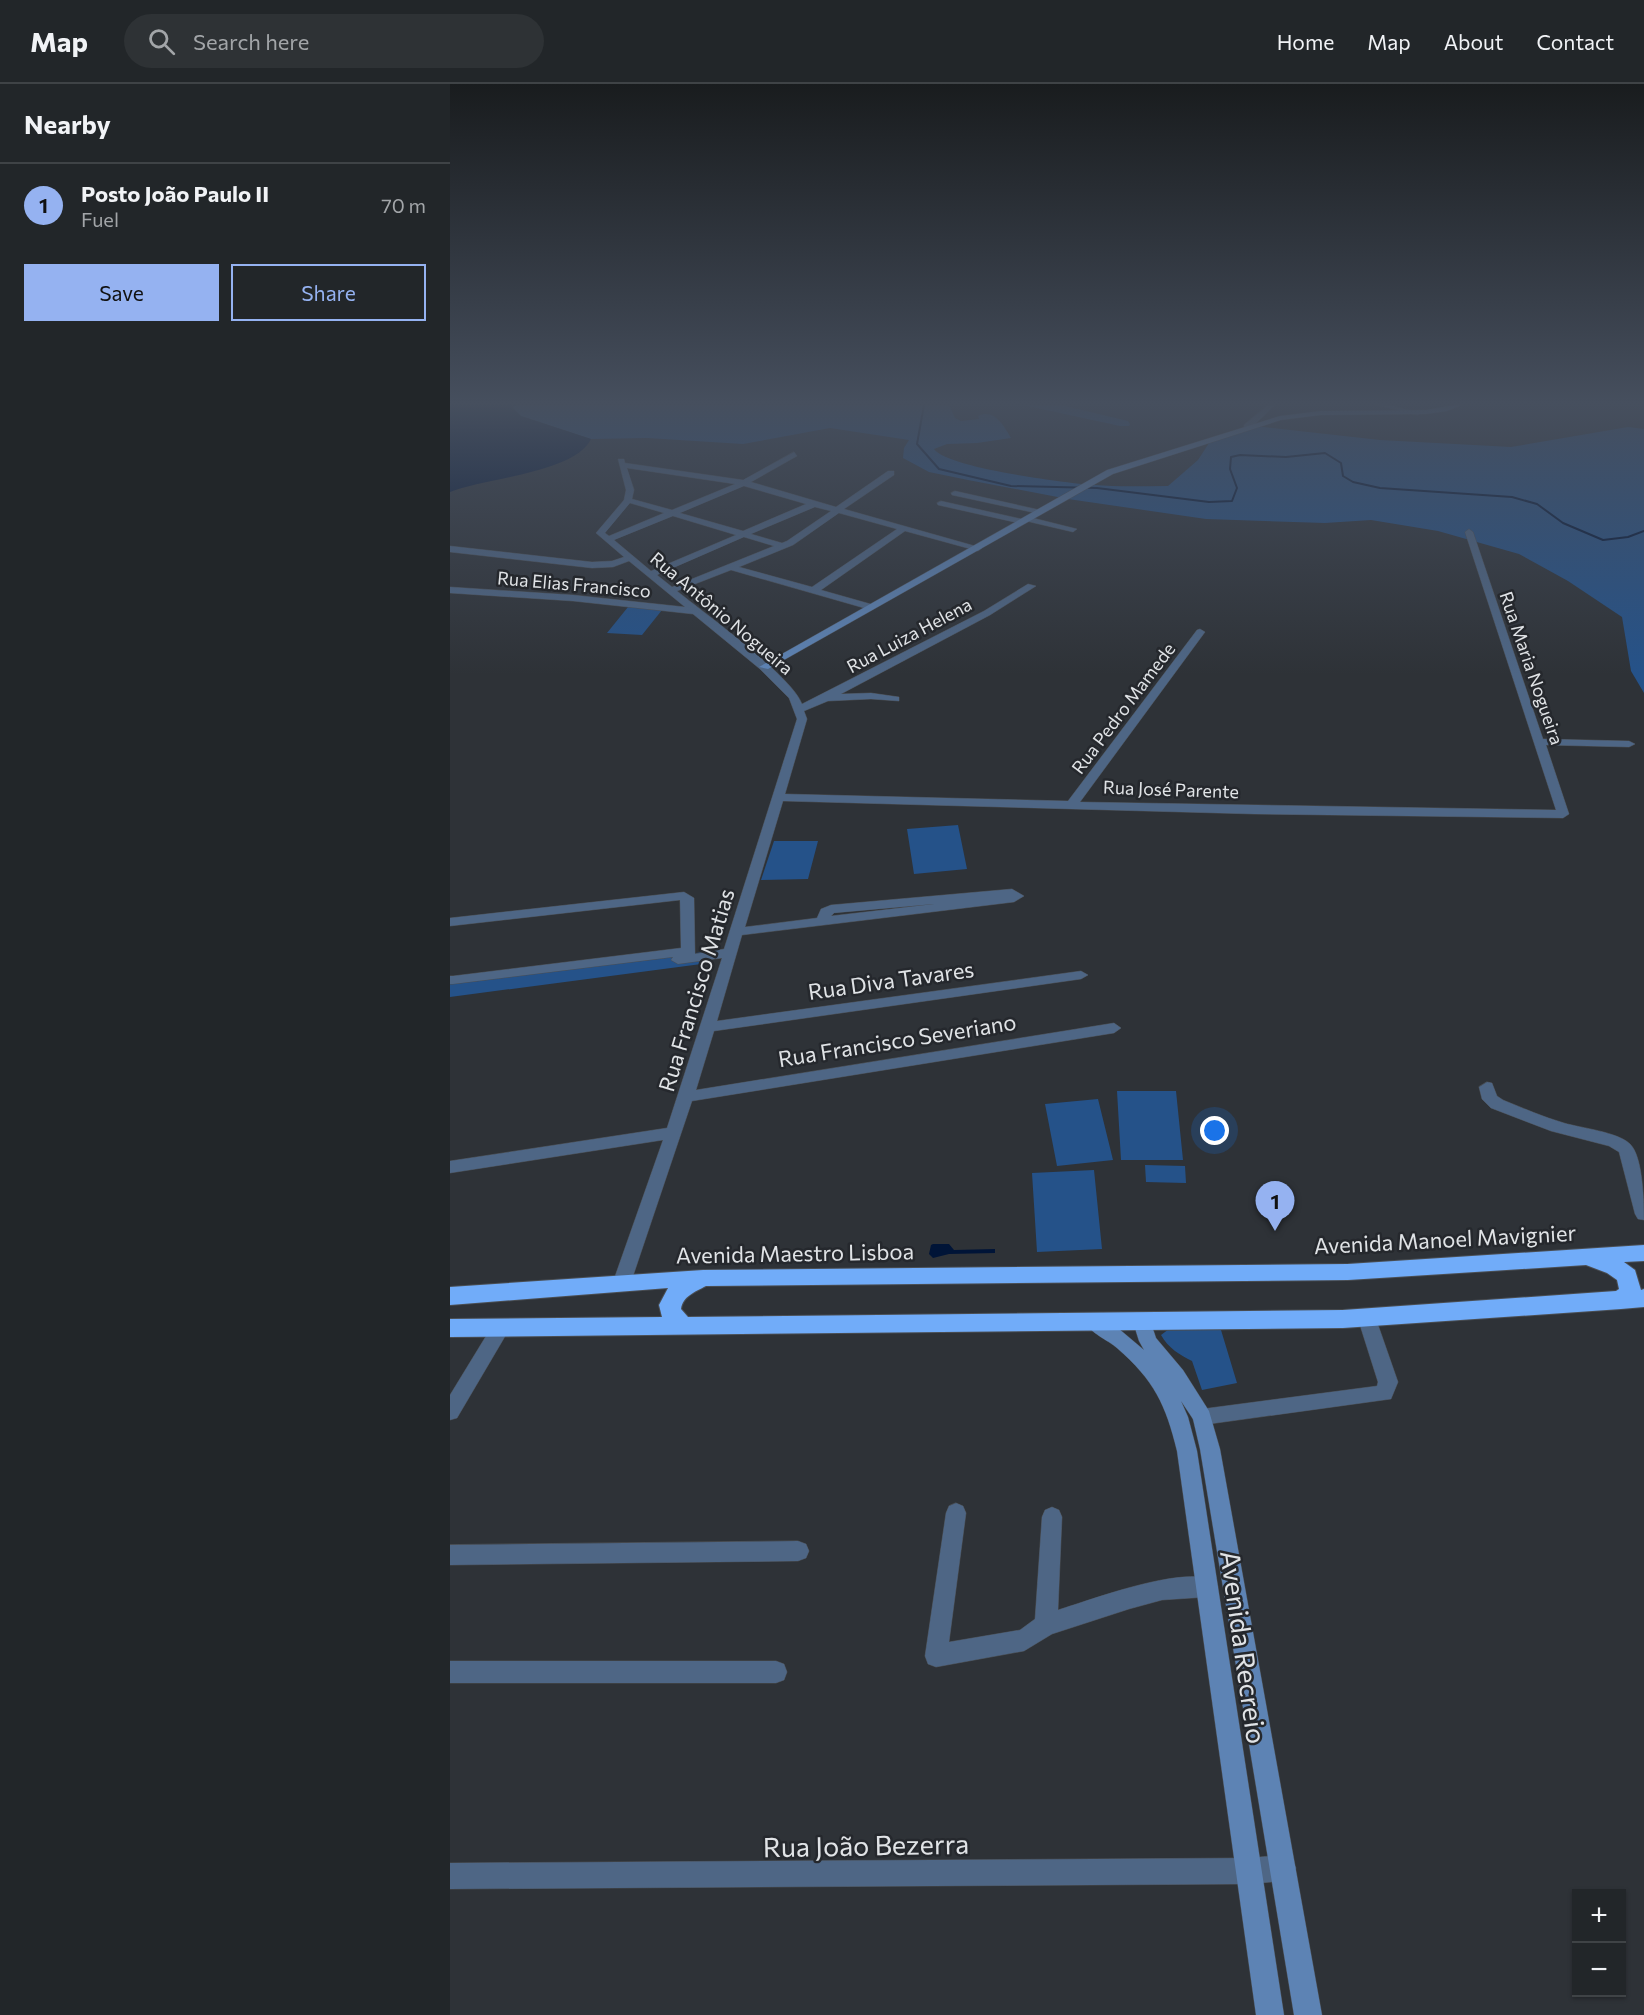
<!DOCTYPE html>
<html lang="en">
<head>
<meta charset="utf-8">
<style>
	:root { --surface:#222629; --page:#2e3235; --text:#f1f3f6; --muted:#a2a5a8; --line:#3f4346; --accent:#95b2f1 }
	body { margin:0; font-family:Commissioner,sans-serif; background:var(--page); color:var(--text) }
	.controls { position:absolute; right:18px; bottom:18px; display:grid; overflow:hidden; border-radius:0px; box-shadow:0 2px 4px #0004 }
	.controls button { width:54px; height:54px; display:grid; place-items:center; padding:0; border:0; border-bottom:2px solid var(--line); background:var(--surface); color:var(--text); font:30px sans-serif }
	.you { position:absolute; left:765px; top:1047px; width:21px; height:21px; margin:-15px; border:4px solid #fff; border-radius:50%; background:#1a73e8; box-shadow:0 0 0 9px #1a73e833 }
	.badge { display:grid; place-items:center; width:39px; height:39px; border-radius:50%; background:var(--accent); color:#111; font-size:20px; font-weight:700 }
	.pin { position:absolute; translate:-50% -50px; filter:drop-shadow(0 2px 3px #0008) }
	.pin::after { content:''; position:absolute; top:32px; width:21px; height:18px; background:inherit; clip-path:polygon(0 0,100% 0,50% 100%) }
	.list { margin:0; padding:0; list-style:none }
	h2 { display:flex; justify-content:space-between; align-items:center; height:78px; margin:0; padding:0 24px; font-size:26px }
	h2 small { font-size:20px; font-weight:400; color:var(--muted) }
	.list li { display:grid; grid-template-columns:39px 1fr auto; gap:18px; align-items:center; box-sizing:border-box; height:84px; padding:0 24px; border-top:2px solid var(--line) }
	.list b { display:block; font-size:22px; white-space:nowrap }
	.list p { margin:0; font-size:20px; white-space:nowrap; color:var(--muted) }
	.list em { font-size:20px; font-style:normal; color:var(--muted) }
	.actions { display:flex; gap:12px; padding:18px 24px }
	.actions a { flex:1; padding:14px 0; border:2px solid var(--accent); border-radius:0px; text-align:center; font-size:21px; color:var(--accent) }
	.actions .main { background:var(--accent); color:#111 }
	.icon { flex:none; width:33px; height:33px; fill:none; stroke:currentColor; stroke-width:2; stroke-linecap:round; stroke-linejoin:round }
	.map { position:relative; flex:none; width:1194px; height:1931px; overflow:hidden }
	header { display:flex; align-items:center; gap:36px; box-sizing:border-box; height:84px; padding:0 30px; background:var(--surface); border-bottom:2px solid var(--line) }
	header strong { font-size:28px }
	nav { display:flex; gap:33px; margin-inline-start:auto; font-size:21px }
	.search { width:420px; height:54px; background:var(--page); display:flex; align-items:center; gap:15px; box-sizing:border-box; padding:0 21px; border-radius:33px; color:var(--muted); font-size:22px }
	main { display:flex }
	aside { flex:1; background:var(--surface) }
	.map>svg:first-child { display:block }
	.green { fill:#255289 }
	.water { fill:#001437 }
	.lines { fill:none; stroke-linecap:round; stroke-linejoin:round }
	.stream { stroke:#001437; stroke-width:2 }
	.street-casing { stroke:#4a4e53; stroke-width:1 }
	.secondary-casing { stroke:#4a4e53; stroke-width:1 }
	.highway-casing { stroke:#4a4e53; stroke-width:2 }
	.street { fill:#4e6685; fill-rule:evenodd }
	.secondary { fill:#5d83b4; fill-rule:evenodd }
	.highway { fill:#71acf9; fill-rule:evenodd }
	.labels { text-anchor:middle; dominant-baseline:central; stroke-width:5; stroke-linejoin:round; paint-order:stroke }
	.far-street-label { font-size:18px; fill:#e0e3e6; stroke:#25282d }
	.street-label { font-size:22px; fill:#e0e3e6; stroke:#25282d }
	.near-street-label { font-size:27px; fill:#e0e3e6; stroke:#25282d }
</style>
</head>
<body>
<header>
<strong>Map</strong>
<div class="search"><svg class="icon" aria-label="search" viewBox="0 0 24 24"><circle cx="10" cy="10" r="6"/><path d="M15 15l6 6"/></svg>Search here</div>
<nav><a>Home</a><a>Map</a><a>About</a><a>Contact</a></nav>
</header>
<main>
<aside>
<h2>Nearby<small></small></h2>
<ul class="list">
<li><span class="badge">1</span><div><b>Posto João Paulo II</b><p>Fuel</p></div><em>70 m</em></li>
</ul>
<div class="actions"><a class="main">Save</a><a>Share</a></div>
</aside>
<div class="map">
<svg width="1194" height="1931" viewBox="0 0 1194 1931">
	<rect width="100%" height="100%" fill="#2e3237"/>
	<!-- green -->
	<path class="green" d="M67,321H495L500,323L505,334L511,337L529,335L528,332C544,324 554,342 561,354L527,359L497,360L484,365C497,384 617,399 644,401C668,403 693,402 718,402L748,376L761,356L804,342L930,356L1061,363L1178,343L1194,345V609L1181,587L1172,533L1118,497L1069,470L988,447L921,436L875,439L756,435L618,415L518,396L479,388L453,374L454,364L459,356L380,344L293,360L197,354L141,355L71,332L62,323Z
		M573,321H611L678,337L680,340L679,342H670Z
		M178,523L212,526L192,551L157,549Z
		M508,741L517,785L464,790L457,745Z
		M324,757H368L358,795L311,796Z
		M262,867L259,879L0,913V899Z
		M667,1007H726L733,1076H671Z
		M648,1015L663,1076L607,1082L595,1020Z
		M695,1081L735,1082L736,1099L696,1098Z
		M644,1086L652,1165L587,1168L582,1089Z
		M719,1245L771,1246L787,1299L752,1306L742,1277C730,1271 718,1264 711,1251Z"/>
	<!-- water -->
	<path class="water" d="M0,321H67L62,323L71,332L141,355C125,389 34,394 0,408Z
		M483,1160H499L504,1166L545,1165V1169L499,1170L483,1174L479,1170L481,1161Z"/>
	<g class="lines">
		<!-- stream -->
		<path class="stream" d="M474,321L467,360L489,385L561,402L647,404L759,418L782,417L787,404L780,385L781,373L790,371L836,373L875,369L891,379L893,392L903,398L930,404L1062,413L1087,420L1113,439L1153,456L1178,453L1194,447"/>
		<!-- street casing -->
		<g class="street-casing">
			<path id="street" d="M818,321H825L800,345H794V341Z
				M927,321H938L971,329L968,331Z
				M344,368L347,372L301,398L386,423L438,387H444V391L394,425L532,464L528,467L455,447L371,506L424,521L426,523L421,526L281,486L227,507C254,529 342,592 352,620L534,527L578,500L586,502L540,531L391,610L421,609L449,613V617L421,615L378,617L354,627L357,635L335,710L618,717L747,546L750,545L755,548L630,718L1106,726L1015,448L1019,445L1023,448L1093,655L1179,657L1185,660L1179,663L1096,661L1119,730L1113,734L804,730L333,717L295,843L367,834L371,825L381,821L562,805L574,812L564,818L292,851L267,937L631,887L638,891L631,895L264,947L246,1006L664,939L671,944L664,949L242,1017L181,1198L178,1203L172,1205L166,1203L163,1198L213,1056L0,1089V1077L217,1044L272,874L228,880L221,876L223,873L3,900H0V892H3L231,864L230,816L0,842V834L234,808L244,814L245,870L274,865L347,635L339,614L310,585L243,530L123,517L0,509V503L123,511L235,523L179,477L163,483L142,484L0,468V462L142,478L162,477L174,473L146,449L174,416L176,406L168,375H174L175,379L293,396ZM177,384L285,400L222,426L182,415L184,406ZM294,402L356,420L293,447L230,429ZM180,419L214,429L159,452L155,449ZM365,423L381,427L337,457L332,459L301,450ZM389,429L447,445L362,503L289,483L343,461ZM223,432L286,451L201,487L164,456ZM294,453L324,462L222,503L207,491ZM484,820L381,832L384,829Z
				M505,407L590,426L594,428L590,430L502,411L501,409Z
				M491,417L576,436L579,433L627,445L623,448L576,437L573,440L488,421L487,419Z
				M1037,998L1042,999L1047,1012L1053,1016C1073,1024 1093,1033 1114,1039C1131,1044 1168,1048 1180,1060C1193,1072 1194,1119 1194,1136L1188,1135L1185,1130L1169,1068L1159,1062L1101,1047L1041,1024L1032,1015L1029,1003Z
				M917,1228L924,1230L926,1235L948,1298L941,1315L752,1341L745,1339L742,1333L745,1327L752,1325L927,1302L928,1298L908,1235L910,1230Z
				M51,1236L58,1239L60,1244L7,1334L0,1336V1311L44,1239Z
				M506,1419L513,1422L516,1429L499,1558L570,1546L585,1535L592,1433L595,1426L602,1423L609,1426L612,1433L608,1526C644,1515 730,1482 765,1496L768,1503L765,1510L757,1513L712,1516L679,1525L602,1550L574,1567L486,1583L478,1580L475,1572L496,1429L499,1422Z
				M348,1457L356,1460L359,1467L356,1474L348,1477L0,1481V1461Z
				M0,1577H326L334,1580L337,1588L334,1596L326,1599H0Z
				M833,1771L842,1775L846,1784L842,1793L833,1797L798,1800L0,1805V1779L798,1774Z"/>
		</g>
		<!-- secondary casing -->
		<g class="secondary-casing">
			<path id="secondary" d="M1004,321H1012L997,327L976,330L871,331L831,336L663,390L318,585L309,583L657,386L830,332L871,327L976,326Z
				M644,1231L662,1239L694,1266L689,1257L683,1238L685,1233L692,1231L699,1233L706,1254L733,1286L759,1327L770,1365L872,1931H844L750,1365L743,1335L731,1317L738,1333L747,1367L834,1931H806L727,1367C716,1321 704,1296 667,1264C658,1256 640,1249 635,1238L637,1233Z"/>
		</g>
		<!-- highway casing -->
		<g class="highway-casing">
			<path id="highway" d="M1194,1161V1177L1174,1178L1185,1186L1191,1206L1194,1205V1223L1171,1225L893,1244L0,1253V1235L212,1233L209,1221L218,1204L0,1221V1203L253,1186L898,1180ZM1136,1181L1157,1189L1167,1196L1169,1205L1166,1207L893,1226L238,1233L231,1225C233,1212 245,1208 256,1202L898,1196Z"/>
		</g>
		<!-- street -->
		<use href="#street" class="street"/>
		<!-- secondary -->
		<use href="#secondary" class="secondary"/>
		<!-- highway -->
		<use href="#highway" class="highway"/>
	</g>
	<!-- sky -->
	<linearGradient id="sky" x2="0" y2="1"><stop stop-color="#191c1e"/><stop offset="0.54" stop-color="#464f5e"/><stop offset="1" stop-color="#464f5e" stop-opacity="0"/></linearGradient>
	<rect width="1194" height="591" fill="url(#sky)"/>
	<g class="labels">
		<!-- far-street labels -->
		<g class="far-street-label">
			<text transform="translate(124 500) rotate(5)">Rua Elias Francisco</text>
			<text transform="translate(272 529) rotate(40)">Rua Antônio Nogueira</text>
			<text transform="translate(459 551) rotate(-28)">Rua Luiza Helena</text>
			<text transform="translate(1082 584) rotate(71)">Rua Maria Nogueira</text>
			<text transform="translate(673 624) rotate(-53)">Rua Pedro Mamede</text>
			<text transform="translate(721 705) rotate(2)">Rua José Parente</text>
		</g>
		<!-- street labels -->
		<g class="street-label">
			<text transform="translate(441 896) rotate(-8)">Rua Diva Tavares</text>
			<text transform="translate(246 906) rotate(-73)">Rua Francisco Matias</text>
			<text transform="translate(447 956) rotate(-9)">Rua Francisco Severiano</text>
			<text transform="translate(995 1155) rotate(-3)">Avenida Manoel Mavignier</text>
			<text transform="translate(345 1169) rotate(-1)">Avenida Maestro Lisboa</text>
		</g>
		<!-- near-street labels -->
		<g class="near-street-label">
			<text transform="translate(794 1563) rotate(82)">Avenida Recreio</text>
			<text transform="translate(416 1761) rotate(-1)">Rua João Bezerra</text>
		</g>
	</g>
</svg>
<div class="controls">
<button>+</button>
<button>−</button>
</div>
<div class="you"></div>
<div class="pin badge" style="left:825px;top:1147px">1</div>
</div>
</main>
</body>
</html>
